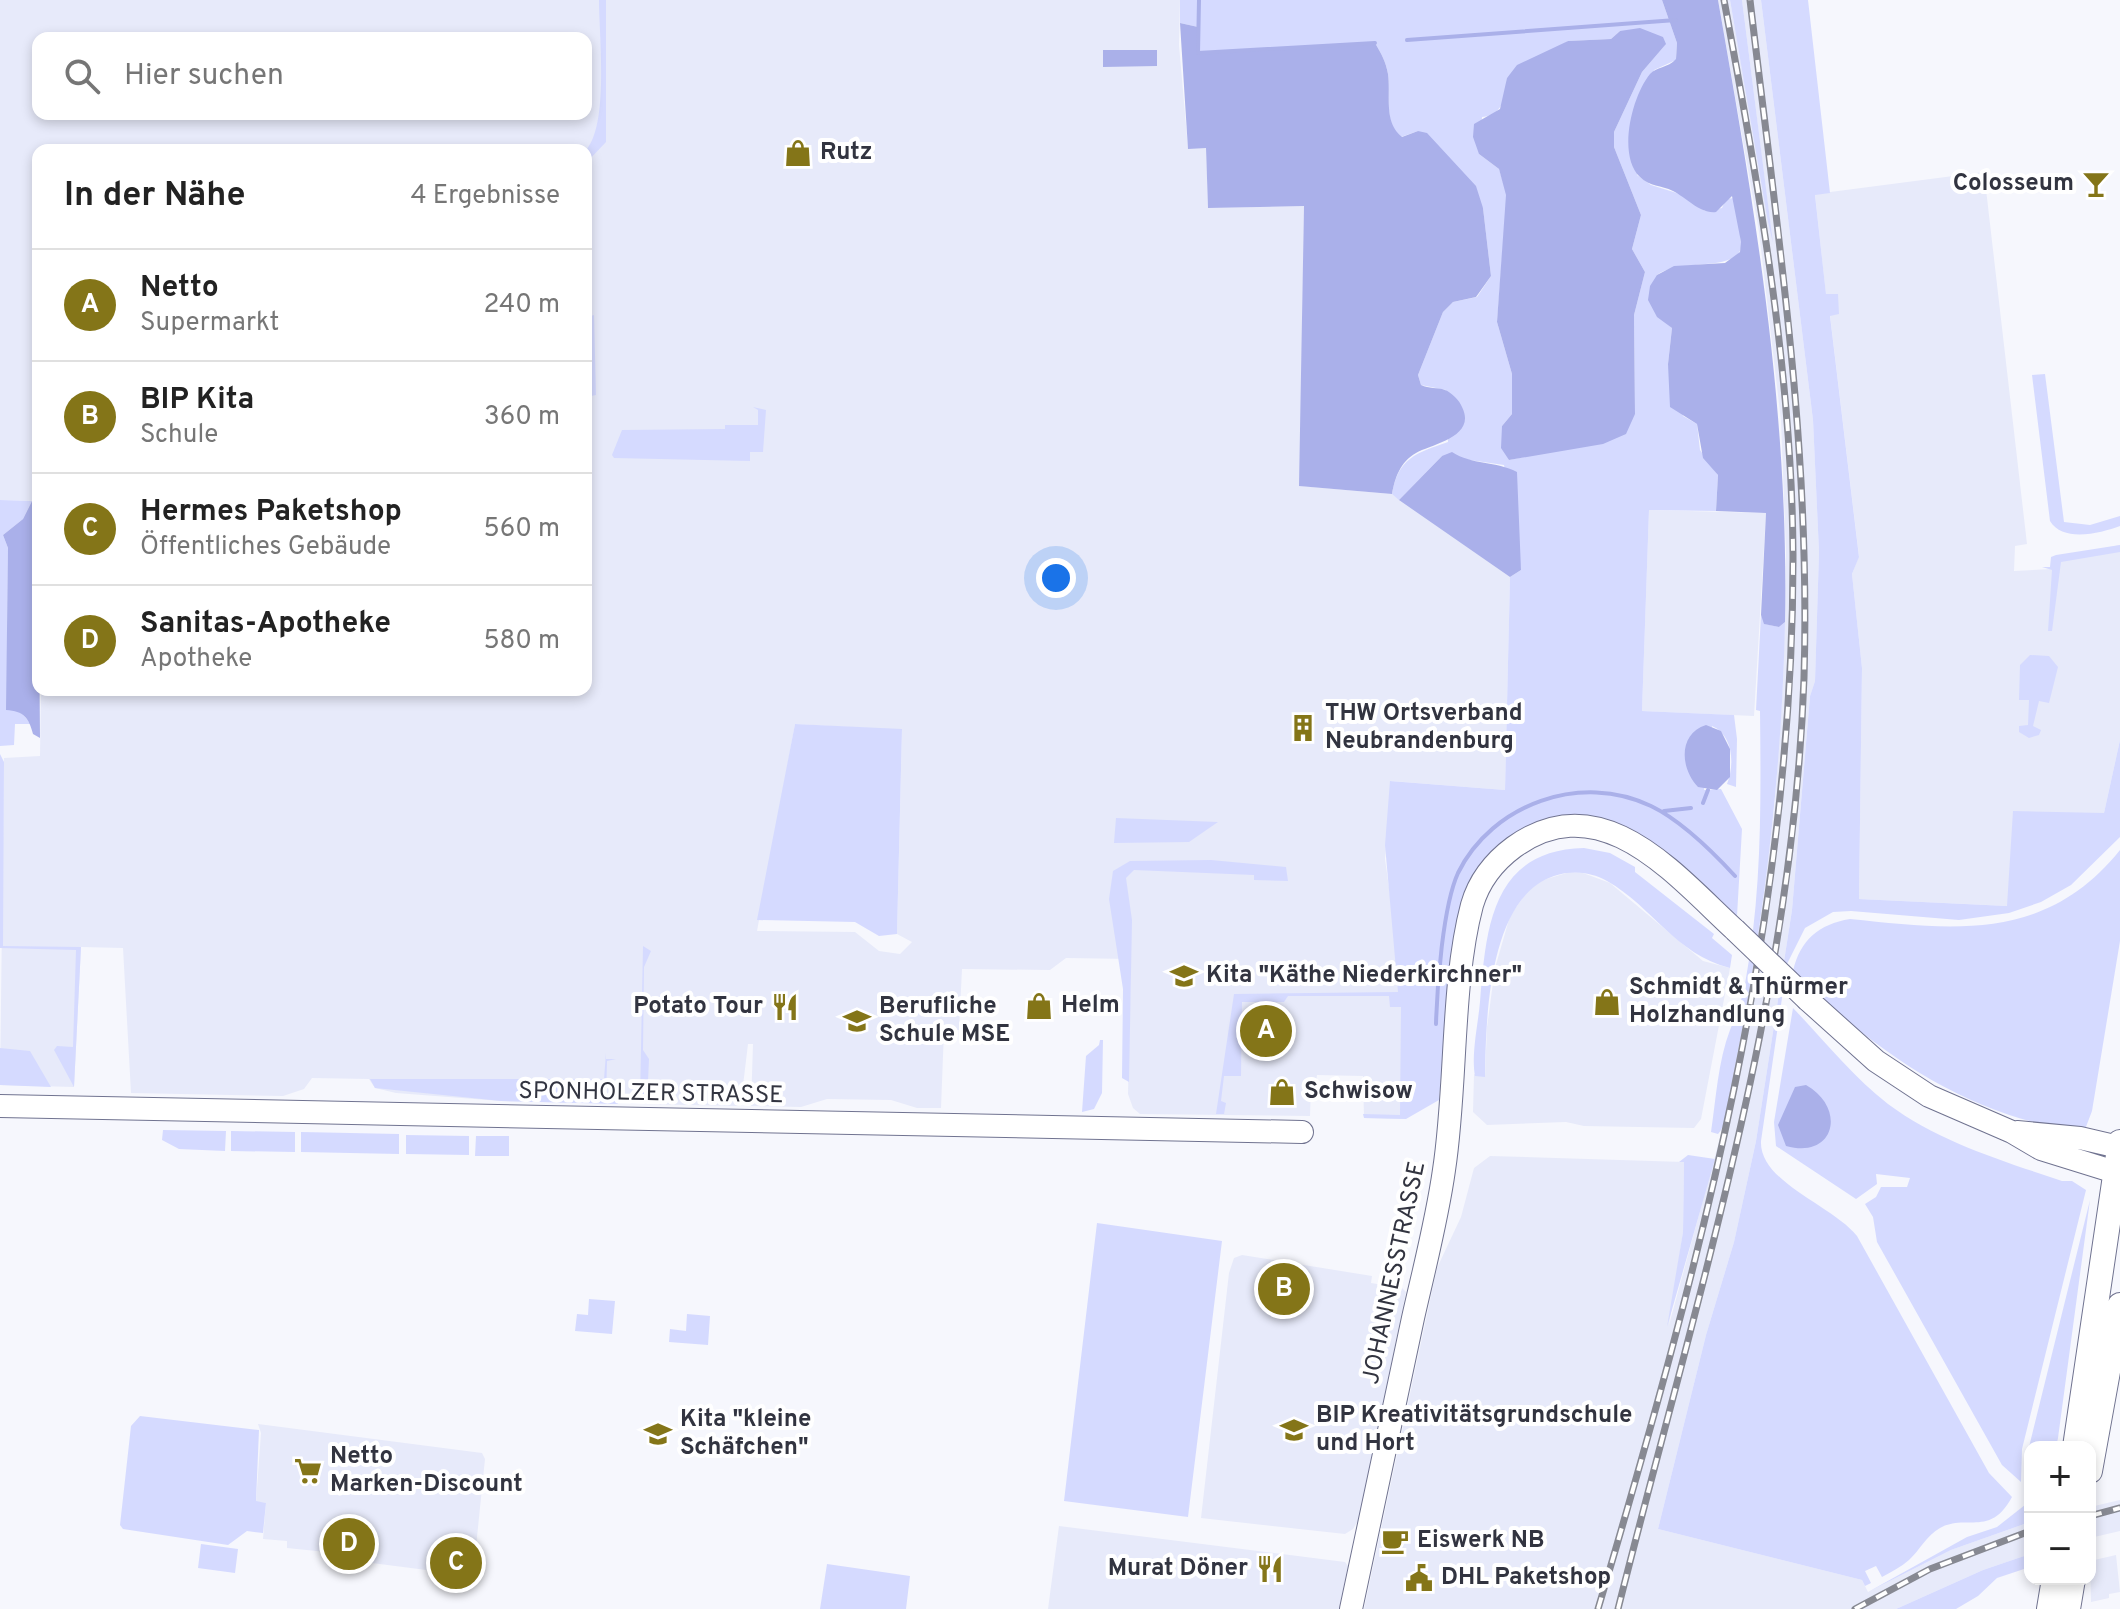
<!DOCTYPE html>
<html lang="de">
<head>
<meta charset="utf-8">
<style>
	:root { --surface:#fff; --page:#f2f2f2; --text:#222; --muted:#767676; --line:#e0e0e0; --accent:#847518 }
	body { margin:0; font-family:Overpass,sans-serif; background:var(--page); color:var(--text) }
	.controls { position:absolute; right:24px; bottom:24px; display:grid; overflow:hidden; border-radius:16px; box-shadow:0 4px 12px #0003 }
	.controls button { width:72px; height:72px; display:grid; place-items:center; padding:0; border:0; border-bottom:2px solid var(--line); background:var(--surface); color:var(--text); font:40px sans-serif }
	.you { position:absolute; left:1056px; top:578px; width:28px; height:28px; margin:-20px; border:6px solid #fff; border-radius:50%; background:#1a73e8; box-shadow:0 0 0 12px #1a73e833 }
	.badge { display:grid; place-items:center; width:52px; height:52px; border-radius:50%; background:var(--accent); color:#fff; font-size:26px; font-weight:700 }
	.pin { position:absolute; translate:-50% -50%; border:4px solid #fff; box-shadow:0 2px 8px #0006 }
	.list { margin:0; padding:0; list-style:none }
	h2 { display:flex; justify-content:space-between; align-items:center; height:104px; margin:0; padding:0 32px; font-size:34px }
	h2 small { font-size:26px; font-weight:400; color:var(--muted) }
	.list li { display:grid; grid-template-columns:52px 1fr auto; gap:24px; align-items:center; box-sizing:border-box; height:112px; padding:0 32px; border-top:2px solid var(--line) }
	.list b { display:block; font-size:30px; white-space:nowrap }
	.list p { margin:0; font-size:26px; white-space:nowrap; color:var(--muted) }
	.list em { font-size:26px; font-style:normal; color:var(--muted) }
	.icon { flex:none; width:44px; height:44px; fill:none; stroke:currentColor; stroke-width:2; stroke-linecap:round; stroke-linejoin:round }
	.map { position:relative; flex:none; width:2120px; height:1609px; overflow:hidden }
	.search { position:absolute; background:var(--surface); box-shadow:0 4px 12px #0003; left:32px; top:32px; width:560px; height:88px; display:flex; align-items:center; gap:20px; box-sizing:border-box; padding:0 28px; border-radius:16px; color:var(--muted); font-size:30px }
	.panel { position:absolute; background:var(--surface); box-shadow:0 4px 12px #0003; left:32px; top:144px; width:560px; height:552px; border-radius:16px }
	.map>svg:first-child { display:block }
	.built { fill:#e7eafa; fill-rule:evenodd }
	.green { fill:#d5daff; fill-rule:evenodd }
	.forest { fill:#aab0ea }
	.water { fill:#aab0e9 }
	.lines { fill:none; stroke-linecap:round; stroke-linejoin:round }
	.stream { stroke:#aab0e9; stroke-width:4 }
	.secondary-casing { stroke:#707390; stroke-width:24 }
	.primary-casing { stroke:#707390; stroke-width:26 }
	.secondary { stroke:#fff; stroke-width:22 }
	.primary { stroke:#fff; stroke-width:24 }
	.rail-casing { stroke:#878992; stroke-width:7 }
	.rail { stroke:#fff; stroke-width:4; stroke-dasharray:12; stroke-linecap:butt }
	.secondary-bridge-casing { stroke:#707390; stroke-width:24; stroke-linecap:butt }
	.secondary-bridge { stroke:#fff; stroke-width:22 }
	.labels { text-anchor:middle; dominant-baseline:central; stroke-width:8; stroke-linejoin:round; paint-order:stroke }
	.poi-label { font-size:24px; font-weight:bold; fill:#323440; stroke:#fff; text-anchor:start }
	.street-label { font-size:24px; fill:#323440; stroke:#fff }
</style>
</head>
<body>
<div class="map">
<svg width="2120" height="1609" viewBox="0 0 2120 1609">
	<rect width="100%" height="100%" fill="#f6f7fd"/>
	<!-- built -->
	<path class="built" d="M0,0H1180L1179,45L1188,148L1206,147L1208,208L1304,206L1300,486L1392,494L1510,577L1505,790L1391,781L1385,859L1390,895L1417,1002L1406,1119L1364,1118L1363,1076L1317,1075L1316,1083L1311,1084L1310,1116L1140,1114L1133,1108L1128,1094L1131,959L1066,958L1050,970L962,969L959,1030H944L941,1108H917L891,1100L827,1099L801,1107L751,1106L753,1044H748L741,1102L737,1106L501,1101L396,1093L375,1088L369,1079L312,1078L304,1089L283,1096L131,1093L123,948L81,947L74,1087L0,1085L4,758L40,756L41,690H586V150H38V501L0,500ZM38,38H586V114H38ZM795,724L902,730L897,934L912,942L900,954L879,951L855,932L757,931Z
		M1718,0H1730L1772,237L1742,0H1761L1813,420L1819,552L1815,681L1810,696L1792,910L1756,1141L1734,1242L1706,1335L1658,1529L1862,1580L1868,1592L1951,1550L2030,1522V1554L1983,1570L1896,1609H1364L1437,1268L1461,1217L1474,1168L1490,1156L1684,1162L1683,1232L1669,1325L1721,1134L1761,915L1775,802L1783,682L1786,552L1781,421L1759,232Z
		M1984,172L2027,544L2015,546L2014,571L2052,569L2053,558L2120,545V740L2104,813L2008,906L1859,899L1862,668L1852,574L1859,556L1830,315L1838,294L1826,295L1815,194Z
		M1649,510L1766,513L1754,716L1642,711Z
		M1570,872L1583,873L1610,883L1703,961L1730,968L1701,1119L1694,1128L1584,1126L1566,1122L1487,1125L1473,1112L1474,1074L1485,1076L1487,1027L1495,968L1510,916L1529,889L1543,880Z
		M1242,1255L1372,1276L1371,1283L1402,1288L1406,1292L1359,1519L1353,1529L1345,1534L1201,1518L1229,1273L1234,1258Z
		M258,1424L482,1453L485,1459L473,1576L333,1558L326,1552L287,1548V1541L263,1539L266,1503L256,1502L261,1433Z
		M2120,1500V1531L2090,1538V1507Z
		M1059,1526L1345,1562L1348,1566L1339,1609H1048Z
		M2116,1555L2120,1592L2109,1594V1598L2091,1602L2090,1561Z"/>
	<!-- green -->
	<path class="green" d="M599,0H606V142L586,163V150C609,124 599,36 599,0Z
		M1180,0H1662L1677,43L1676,60L1654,70L1637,175L1651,185L1680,194L1705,211L1722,208L1726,199L1734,198C1736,213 1740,228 1741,242C1745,274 1679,257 1657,275L1664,321L1672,328L1668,364L1683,416L1697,424L1700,450L1718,475L1716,511L1649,510L1642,711L1734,715L1737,739L1736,787L1727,784C1735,764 1733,735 1712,726L1704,790L1721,789L1742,829L1737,916C1698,882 1658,836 1608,821L1510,838L1449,981L1439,1100L1406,1119L1364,1118L1363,1114L1400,1115L1401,1007H1390L1389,996H1288L1284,1002H1242L1241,1076H1224L1221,1101L1226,1103L1224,1114H1216L1234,994L1398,992L1385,845L1390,781L1505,790L1510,577L1521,570L1504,465L1442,456L1399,500L1392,494C1398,458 1416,453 1448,442L1446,390L1421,385L1418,375L1443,312L1453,302L1477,297L1491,276L1483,208L1418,131L1401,137C1383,122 1391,95 1388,74C1386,62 1381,53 1375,43L1198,53V27L1180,23ZM1620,31L1665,45L1642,72L1614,132V147L1641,215L1632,249L1645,272L1634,315L1635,414L1552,451L1509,460L1502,426L1512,414V374L1497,322L1507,195L1499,169L1479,154L1482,117C1503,115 1506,97 1507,78L1568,41L1611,39Z
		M1730,0H1742L1773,243L1768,222Z
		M1761,0H1808L1830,193L1815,195L1826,294H1838L1839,314L1830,316L1859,557L1852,574L1862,668L1859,899L2007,906L2013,811L2104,813L2120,740V837L2071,885L2041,902L2009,913L1959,920L1851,911L1833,912L1805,928L1787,964L1761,1141C1759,1182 1832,1205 1857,1236L1989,1473L2012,1497C1990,1538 1966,1513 1940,1528C1926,1536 1920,1550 1909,1560C1901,1567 1891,1572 1882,1577L1876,1566L1865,1571L1871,1583L1865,1586L1862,1580L1658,1529L1706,1335L1734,1242L1756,1141L1792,910L1810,696L1815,681L1819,552L1813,420Z
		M594,315L596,395L586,397L587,317Z
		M2045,374L2064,522L2090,525L2120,516V526C2101,533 2063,543 2050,521L2032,375Z
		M753,407L766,410L763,452H750V461L614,458L612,455L622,430L725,429V425H758V410Z
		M0,500L32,501L23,519L3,535L8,548L7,710H19L31,724H15L14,745L0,746Z
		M2120,545V552L2061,562L2052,631H2048L2052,570L2042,567H2050L2051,557L2056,555Z
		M1761,615L1765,624L1779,627L1785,622C1782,773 1764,923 1734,1071C1730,1088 1729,1123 1718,1134L1711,1132C1716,1099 1718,1061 1730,1030C1736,1015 1742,1001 1745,984C1762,893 1761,803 1760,711L1756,710Z
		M2030,655L2049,656L2058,667L2049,703L2039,701L2033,726L2041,730L2039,735L2029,738L2019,732V726L2028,725L2029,700H2019L2020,665Z
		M795,724L902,729L897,934L879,936L855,922L757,920Z
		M0,754L4,762L3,946L81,947L74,1087L54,1050L57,1046L73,1047L76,950L0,948Z
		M1116,818L1218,822L1189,842L1114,843Z
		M1584,848L1610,853L1635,867V872L1714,934L1712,938L1732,955L1730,968C1675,954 1653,907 1607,881C1591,872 1572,870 1554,876C1488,898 1486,1018 1485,1077L1475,1076C1471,1054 1478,1025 1480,1002C1486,929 1491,850 1584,848Z
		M2120,850V941L2092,1111L2084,1132C1967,1117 1875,1052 1793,971C1800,940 1819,924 1850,919C1955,930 2046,942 2120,850Z
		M1211,860L1286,867L1288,881L1254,880V875L1134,870L1126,878L1132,920L1129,1082L1122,1078L1123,989L1109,899L1113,871L1130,861Z
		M643,946L651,951L644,967L643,1050L649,1059L647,1104H630V1100H640Z
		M1793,1008C1823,1039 1853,1077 1888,1104C1939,1142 2003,1161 2062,1181H2072L2086,1190L2022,1449L2021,1482L2002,1465L1877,1242L1873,1217L1865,1204L1876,1197L1881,1187H1907L1910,1178L1876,1174L1877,1184L1856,1199L1776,1146L1774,1122Z
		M1100,1040H1103L1102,1093L1094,1109L1082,1112L1086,1056L1099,1045Z
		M0,1048L30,1051L51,1087L0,1085Z
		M606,1053V1059H616L607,1061L606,1099L618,1100V1104L501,1101L375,1088L370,1079H604Z
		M163,1130L226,1131L225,1151L179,1149L162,1140Z
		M231,1131L295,1132V1152L231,1151Z
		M301,1132L399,1134V1154L301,1152Z
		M406,1135L469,1136V1155L406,1154Z
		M476,1136H509V1156H475Z
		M1688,1155L1715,1159L1667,1327L1683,1232L1684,1162H1679Z
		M2090,1200L2058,1438L2056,1447H2030V1487L2026,1485L2028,1451Z
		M1097,1223L1222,1241L1188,1517L1064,1501Z
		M589,1299L615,1301L612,1334L575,1331L577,1314L588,1315Z
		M687,1314L710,1316L708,1345L669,1342L670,1329L686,1331Z
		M140,1416L259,1430L256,1501L266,1503L263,1533L247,1531L228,1545L123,1529L120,1525L131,1426Z
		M2030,1501V1522L1951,1550L1868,1592L1967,1537L1997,1527Z
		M201,1544L238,1549L235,1573L198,1568Z
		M2030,1554V1567L1997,1578L1978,1596L1956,1609H1896L1983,1570Z
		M827,1564L910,1576L906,1609H820Z"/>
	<!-- forest -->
	<path class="forest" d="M1662,0H1718C1755,210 1789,408 1785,622L1779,627L1764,624L1761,615L1766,513L1716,511L1718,475L1703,458L1697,424L1670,407L1668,364L1672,328L1657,317L1648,300L1650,286L1657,275L1674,266L1725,263L1740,252L1741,242L1732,196L1716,212C1700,214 1687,198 1673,191C1661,185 1650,187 1640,177C1617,155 1632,96 1650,74C1656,67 1668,68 1676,59L1677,43Z
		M1180,23L1198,27L1199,53L1375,43C1381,53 1386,62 1388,74C1391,95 1383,122 1402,137L1418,131L1427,133L1476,186L1483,208L1491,276L1476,297L1453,302L1443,312L1418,375L1421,385C1429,389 1437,387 1445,390C1451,392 1460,401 1462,407C1477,437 1432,444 1416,453C1400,462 1395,478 1392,494L1299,486L1304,206L1208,208L1206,148L1188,149Z
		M1640,28L1663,37L1666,44L1642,72L1614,132V147L1641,215L1632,249L1645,272L1634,315L1635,414L1626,434L1603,444L1509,460L1501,448L1502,426L1512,414V374L1497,322L1506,195L1499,169L1479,154L1473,137L1474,124L1500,109L1507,78L1517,65L1568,41L1611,39L1620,31Z
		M1452,452C1472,465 1496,461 1517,472L1521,570L1510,577L1399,500L1442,456Z
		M32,501H38L40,738L33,734C29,718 24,711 6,710L8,548L3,535L23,519Z"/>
	<!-- water -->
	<path class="water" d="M1103,50H1157V66L1103,67Z
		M1706,725L1721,731L1730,749V777L1717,790L1698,787C1680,768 1678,734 1706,725Z
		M1806,1085C1847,1108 1835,1160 1786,1146L1778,1125L1795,1087Z"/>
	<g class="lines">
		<!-- stream -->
		<path class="stream" d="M1199,0L1198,53L1375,43
			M1407,40L1676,20
			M1703,803L1708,790
			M1664,811L1691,808
			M1436,1024C1437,986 1443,906 1458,873C1492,804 1581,772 1651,806C1682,821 1712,851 1735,876"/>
		<!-- secondary casing -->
		<g class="secondary-casing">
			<path id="secondary" d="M1808,1000L1876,1061L1929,1096L2012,1132L2041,1149L2115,1172
				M0,1106L1302,1132
				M2017,1132L2080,1138L2119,1147
				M1351,1609C1372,1512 1393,1415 1413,1318C1424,1269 1437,1220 1444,1170C1457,1086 1451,984 1472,905C1479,881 1495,861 1514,847C1602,784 1675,875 1735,930"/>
		</g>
		<!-- primary casing -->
		<g class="primary-casing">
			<path id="primary" d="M2075,1447L2120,1142
				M2090,1471L2120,1305
				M2049,1609L2054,1579
				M2068,1609L2073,1579"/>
		</g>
		<!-- secondary -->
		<use href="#secondary" class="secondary"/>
		<!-- primary -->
		<use href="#primary" class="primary"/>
		<!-- rail casing -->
		<g class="rail-casing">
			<path id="rail" d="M2090,1516L2120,1508
				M1598,1609C1700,1265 1794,916 1793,554C1792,369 1758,182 1724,0
				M1618,1609C1695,1302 1793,997 1804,678C1811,445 1777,230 1750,0
				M1855,1609L1930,1569L2030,1531"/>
		</g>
		<!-- rail -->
		<use href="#rail" class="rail"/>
		<!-- secondary-bridge casing -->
		<g class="secondary-bridge-casing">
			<path id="secondary-bridge" d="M1735,930L1808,1000"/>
		</g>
		<!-- secondary-bridge -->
		<use href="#secondary-bridge" class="secondary-bridge"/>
	</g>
	<!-- icons -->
	<defs>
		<g id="shop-bare" transform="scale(2.16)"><path d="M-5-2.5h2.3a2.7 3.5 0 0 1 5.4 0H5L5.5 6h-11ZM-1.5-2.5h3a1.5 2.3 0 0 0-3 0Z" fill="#847518" stroke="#fff" stroke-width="2.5" paint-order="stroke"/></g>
		<g id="bar-bare" transform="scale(2.16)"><path d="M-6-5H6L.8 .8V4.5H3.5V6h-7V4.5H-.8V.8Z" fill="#847518" stroke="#fff" stroke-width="2.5" paint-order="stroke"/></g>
		<g id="building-bare" transform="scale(2.16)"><path d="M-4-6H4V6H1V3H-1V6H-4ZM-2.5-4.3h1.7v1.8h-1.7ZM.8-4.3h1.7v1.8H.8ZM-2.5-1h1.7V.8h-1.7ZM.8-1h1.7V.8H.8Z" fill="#847518" stroke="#fff" stroke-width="2.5" paint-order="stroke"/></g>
		<g id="school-bare" transform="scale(2.16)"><path d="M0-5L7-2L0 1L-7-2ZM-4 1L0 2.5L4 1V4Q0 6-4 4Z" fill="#847518" stroke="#fff" stroke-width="2.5" paint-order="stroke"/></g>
		<g id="restaurant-bare" transform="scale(2.16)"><path d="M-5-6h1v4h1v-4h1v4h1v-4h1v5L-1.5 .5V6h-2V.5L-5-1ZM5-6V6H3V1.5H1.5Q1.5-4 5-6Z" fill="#847518" stroke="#fff" stroke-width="2.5" paint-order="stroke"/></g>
		<g id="supermarket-bare" transform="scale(2.16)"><path d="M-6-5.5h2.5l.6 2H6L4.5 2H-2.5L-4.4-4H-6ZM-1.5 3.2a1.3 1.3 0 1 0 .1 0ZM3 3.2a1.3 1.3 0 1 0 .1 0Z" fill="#847518" stroke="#fff" stroke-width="2.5" paint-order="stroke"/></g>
		<g id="cafe-bare" transform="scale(2.16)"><path d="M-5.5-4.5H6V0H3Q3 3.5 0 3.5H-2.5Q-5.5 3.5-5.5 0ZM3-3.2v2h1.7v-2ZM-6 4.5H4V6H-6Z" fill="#847518" stroke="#fff" stroke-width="2.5" paint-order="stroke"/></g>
		<g id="civic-bare" transform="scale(2.16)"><path d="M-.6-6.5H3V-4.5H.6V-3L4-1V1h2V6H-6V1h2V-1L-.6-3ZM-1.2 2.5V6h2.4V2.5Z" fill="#847518" stroke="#fff" stroke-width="2.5" paint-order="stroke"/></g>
	</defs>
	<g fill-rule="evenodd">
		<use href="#shop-bare" x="798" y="153"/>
		<use href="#bar-bare" x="2096" y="184"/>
		<use href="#building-bare" x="1303" y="728"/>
		<use href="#school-bare" x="1184" y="976"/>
		<use href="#shop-bare" x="1607" y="1002"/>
		<use href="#shop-bare" x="1039" y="1006"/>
		<use href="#restaurant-bare" x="785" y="1007"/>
		<use href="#school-bare" x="857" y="1021"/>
		<use href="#shop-bare" x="1282" y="1092"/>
		<use href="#school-bare" x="1294" y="1430"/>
		<use href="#school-bare" x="658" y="1434"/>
		<use href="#supermarket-bare" x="308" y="1471"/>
		<use href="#cafe-bare" x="1395" y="1541"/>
		<use href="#restaurant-bare" x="1270" y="1569"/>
		<use href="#civic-bare" x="1419" y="1578"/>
	</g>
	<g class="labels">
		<!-- poi labels -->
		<g class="poi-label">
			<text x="820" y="153">Rutz</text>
			<text x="2074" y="184" text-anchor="end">Colosseum</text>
			<text x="1325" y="714">THW Ortsverband<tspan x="1325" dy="28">Neubrandenburg</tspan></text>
			<text x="1206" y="976">Kita "Käthe Niederkirchner"</text>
			<text x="1629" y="988">Schmidt &amp; Thürmer<tspan x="1629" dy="28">Holzhandlung</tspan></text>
			<text x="1061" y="1006">Helm</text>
			<text x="763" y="1007" text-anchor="end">Potato Tour</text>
			<text x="879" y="1007">Berufliche<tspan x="879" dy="28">Schule MSE</tspan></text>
			<text x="1304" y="1092">Schwisow</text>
			<text x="1316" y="1416">BIP Kreativitätsgrundschule<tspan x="1316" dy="28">und Hort</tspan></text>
			<text x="680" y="1420">Kita "kleine<tspan x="680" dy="28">Schäfchen"</tspan></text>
			<text x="330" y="1457">Netto<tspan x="330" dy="28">Marken-Discount</tspan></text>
			<text x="1417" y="1541">Eiswerk NB</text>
			<text x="1248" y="1569" text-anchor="end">Murat Döner</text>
			<text x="1441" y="1578">DHL Paketshop</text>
		</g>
		<!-- street labels -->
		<g class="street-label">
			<text transform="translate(651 1094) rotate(1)">SPONHOLZER STRASSE</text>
			<text transform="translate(1395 1273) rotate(-78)">JOHANNESSTRASSE</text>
		</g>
	</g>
</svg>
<div class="controls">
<button>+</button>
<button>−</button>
</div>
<div class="you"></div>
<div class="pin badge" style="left:1266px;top:1031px">A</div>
<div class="pin badge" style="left:1284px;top:1289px">B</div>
<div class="pin badge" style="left:456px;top:1563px">C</div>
<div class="pin badge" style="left:349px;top:1544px">D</div>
<div class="search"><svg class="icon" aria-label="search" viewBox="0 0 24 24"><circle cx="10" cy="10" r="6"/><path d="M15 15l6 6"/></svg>Hier suchen</div>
<section class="panel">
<h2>In der Nähe<small>4 Ergebnisse</small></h2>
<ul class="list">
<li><span class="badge">A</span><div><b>Netto</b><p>Supermarkt</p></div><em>240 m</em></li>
<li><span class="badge">B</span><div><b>BIP Kita</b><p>Schule</p></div><em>360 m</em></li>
<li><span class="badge">C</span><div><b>Hermes Paketshop</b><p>Öffentliches Gebäude</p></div><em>560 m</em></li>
<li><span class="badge">D</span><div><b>Sanitas-Apotheke</b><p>Apotheke</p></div><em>580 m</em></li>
</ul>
</section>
</div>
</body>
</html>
